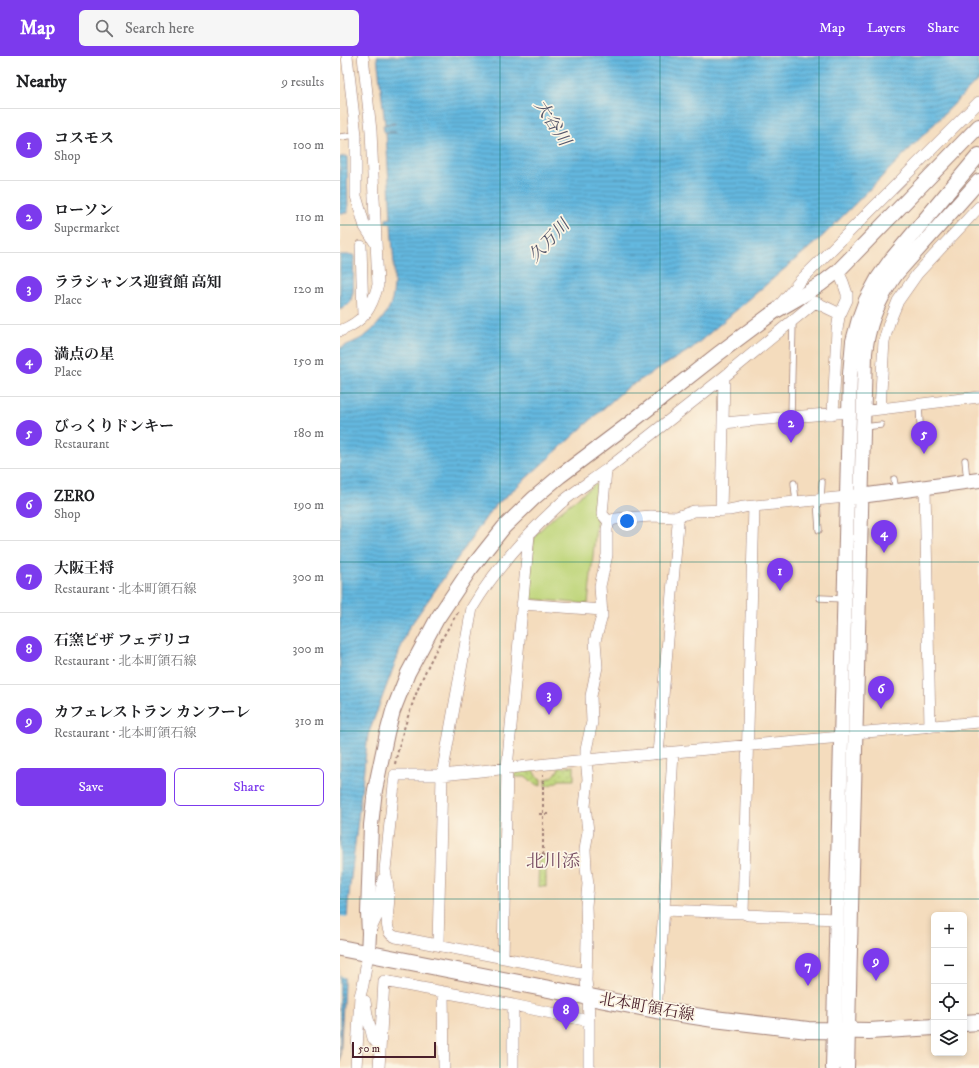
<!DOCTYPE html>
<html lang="en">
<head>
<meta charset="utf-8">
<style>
	:root { --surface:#fff; --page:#f6f6f6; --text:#202124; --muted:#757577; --line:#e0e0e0; --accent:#7c3aed }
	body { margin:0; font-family:"IM FELL DW Pica","Noto Serif JP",serif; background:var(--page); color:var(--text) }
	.controls { position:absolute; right:12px; bottom:12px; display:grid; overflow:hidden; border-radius:6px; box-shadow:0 2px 6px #0003 }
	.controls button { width:36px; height:36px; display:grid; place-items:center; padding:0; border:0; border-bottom:1px solid var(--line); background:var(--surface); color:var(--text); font:20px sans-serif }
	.scale { position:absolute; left:12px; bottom:10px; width:84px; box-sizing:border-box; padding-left:4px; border:2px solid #4a1f2b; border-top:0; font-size:11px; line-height:14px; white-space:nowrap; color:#4a1f2b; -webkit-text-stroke:3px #fcf5e5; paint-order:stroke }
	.you { position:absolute; left:287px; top:465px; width:14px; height:14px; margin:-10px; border:3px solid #fff; border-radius:50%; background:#1a73e8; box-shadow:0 0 0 6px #1a73e833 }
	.badge { display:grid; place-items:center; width:26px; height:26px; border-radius:50%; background:var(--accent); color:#fff; font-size:13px; font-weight:700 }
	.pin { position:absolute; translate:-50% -33px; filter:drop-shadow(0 1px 2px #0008) }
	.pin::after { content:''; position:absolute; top:21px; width:14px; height:12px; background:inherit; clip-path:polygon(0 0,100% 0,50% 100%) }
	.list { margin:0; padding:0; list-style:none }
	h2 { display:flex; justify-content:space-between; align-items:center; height:52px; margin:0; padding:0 16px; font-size:17px }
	h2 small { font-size:13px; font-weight:400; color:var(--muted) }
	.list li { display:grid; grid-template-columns:26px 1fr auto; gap:12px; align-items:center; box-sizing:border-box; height:72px; padding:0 16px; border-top:1px solid var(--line) }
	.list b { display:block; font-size:15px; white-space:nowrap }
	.list p { margin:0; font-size:13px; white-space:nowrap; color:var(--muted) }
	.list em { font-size:13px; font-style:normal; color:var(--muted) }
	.actions { display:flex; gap:8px; padding:12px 16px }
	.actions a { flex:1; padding:9px 0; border:1px solid var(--accent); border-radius:6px; text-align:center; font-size:14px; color:var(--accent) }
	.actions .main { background:var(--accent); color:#fff }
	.icon { flex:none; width:22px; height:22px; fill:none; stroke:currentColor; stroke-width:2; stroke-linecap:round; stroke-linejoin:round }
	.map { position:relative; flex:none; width:639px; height:1012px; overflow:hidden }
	header { display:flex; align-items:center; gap:24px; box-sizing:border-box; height:56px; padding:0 20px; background:var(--accent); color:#fff }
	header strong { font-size:19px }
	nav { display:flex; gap:22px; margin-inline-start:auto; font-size:14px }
	.search { width:280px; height:36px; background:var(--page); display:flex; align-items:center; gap:10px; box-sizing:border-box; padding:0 14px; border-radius:6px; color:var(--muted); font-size:15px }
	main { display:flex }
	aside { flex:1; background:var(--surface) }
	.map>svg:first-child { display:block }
	.grass { fill:url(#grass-dots); stroke:#847a53 }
	.green { fill:#bfd67b; stroke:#847a53 }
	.water { fill:url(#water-rules); stroke:#566c85 }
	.pier { fill:#f4dcbd }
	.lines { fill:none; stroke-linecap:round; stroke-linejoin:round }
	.service-casing { stroke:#9f7e74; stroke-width:7 }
	.minor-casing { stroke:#9f7e74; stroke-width:12 }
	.tertiary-casing { stroke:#9f7e74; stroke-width:16 }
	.secondary-casing { stroke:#9f7e74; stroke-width:18 }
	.path { stroke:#9f7e74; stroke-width:2; stroke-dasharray:3 3; stroke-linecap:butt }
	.service { stroke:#fff; stroke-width:5.5 }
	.minor { stroke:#fff; stroke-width:11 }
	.tertiary { stroke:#fff; stroke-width:14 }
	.secondary { stroke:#fff; stroke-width:16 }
	.grid { fill:none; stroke:#0f766e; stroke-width:1; stroke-opacity:0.55 }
	.labels { text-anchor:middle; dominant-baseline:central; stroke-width:3.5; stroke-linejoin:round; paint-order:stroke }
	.street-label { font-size:16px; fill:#4a1f2b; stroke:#fcf5e5 }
	.water-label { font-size:17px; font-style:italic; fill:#53556a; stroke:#fcf5e5 }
	.quarter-label { font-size:18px; fill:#754b61; stroke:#fcf5e5 }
</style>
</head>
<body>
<header>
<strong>Map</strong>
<div class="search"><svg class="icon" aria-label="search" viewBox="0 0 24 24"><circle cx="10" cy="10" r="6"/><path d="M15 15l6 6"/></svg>Search here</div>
<nav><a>Map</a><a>Layers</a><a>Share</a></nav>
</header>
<main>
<aside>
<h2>Nearby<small>9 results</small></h2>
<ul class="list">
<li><span class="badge">1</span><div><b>コスモス</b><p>Shop</p></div><em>100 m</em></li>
<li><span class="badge">2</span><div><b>ローソン</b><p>Supermarket</p></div><em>110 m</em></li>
<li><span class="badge">3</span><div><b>ララシャンス迎賓館 高知</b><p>Place</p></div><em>120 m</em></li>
<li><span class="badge">4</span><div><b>満点の星</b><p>Place</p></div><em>150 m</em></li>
<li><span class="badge">5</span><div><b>びっくりドンキー</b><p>Restaurant</p></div><em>180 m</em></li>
<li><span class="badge">6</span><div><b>ZERO</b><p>Shop</p></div><em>190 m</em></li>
<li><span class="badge">7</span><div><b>大阪王将</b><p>Restaurant · 北本町領石線</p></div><em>300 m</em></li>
<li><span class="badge">8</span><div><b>石窯ピザ フェデリコ</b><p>Restaurant · 北本町領石線</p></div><em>300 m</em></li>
<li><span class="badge">9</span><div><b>カフェレストラン カンフーレ</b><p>Restaurant · 北本町領石線</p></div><em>310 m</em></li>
</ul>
<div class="actions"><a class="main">Save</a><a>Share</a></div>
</aside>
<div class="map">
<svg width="639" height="1012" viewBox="0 0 639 1012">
	<defs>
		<pattern id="grass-dots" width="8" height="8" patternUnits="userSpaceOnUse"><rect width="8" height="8" fill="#bfd67b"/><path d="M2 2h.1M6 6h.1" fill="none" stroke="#a6b76a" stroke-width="1.8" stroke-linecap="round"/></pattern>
		<pattern id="water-rules" width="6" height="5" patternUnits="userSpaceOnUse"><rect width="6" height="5" fill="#63b8df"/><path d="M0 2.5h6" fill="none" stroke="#5495b5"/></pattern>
	</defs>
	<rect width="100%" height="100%" fill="#fcf5e5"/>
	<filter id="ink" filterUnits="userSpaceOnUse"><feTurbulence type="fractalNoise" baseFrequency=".025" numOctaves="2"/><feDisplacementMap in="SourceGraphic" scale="8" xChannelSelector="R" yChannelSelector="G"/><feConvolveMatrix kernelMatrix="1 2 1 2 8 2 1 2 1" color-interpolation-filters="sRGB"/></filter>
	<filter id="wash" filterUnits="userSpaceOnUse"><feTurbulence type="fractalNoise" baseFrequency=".012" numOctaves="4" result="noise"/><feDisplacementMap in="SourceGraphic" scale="16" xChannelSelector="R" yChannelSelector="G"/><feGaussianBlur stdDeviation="0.9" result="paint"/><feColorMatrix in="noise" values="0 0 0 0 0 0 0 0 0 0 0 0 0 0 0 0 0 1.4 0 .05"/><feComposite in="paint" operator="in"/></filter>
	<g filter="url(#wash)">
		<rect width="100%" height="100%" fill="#f4dcbd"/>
		<!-- grass -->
		<path class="grass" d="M234,710V724H220L213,728L205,730L206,723C213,722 216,718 219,712Z
			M193,714L196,720L201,723V730L193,727L187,721H173L176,716Z
			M199,801H206V831L198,830Z"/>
		<!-- green -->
		<path class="green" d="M255,428L260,431L248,548L191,543L188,539L194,483L196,478L217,458Z"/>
		<!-- water -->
		<path class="water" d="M37,0H639V23L484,179L351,293L284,334L152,453L68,573L28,679L8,847L0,1007V292C8,288 18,285 25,280C35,273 49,256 52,244C57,221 52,191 51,167H46V163L51,162L46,77L57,76H44L43,69L55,68V67L45,68Z
			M7,100L8,157H0V101Z
			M0,199H14L13,236L10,247L0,254Z"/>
		<!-- pier -->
		<path class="pier" d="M0,860L9,861L6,922L0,920Z"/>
	</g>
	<g filter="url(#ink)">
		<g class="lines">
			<!-- service casing -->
			<g class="service-casing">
				<path id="service" d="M0,81L16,79
					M579,349L580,367
					M451,361L453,264
					M524,371L541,369
					M625,404L627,425
					M554,423L556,435
					M454,427L456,446
					M481,443L482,426
					M477,444L479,474
					M480,542L504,543"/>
			</g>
			<!-- minor casing -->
			<g class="minor-casing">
				<path id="minor" d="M7,0L16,79V140L25,171L36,188
					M21,190L23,260
					M438,251L459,226L639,46
					M0,275C24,265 31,254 38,229L31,75L23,0
					M540,353L544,285L549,267L558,245L577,218L639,151
					M524,355L639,341
					M493,358L497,274L499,261L507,244V238L503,226L498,215
					M383,367L509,356
					M585,432L590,671
					M381,455L384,321
					M269,466L262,458L266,414L384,321L475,246L500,258
					M182,548L262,554
					M515,677L639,666
					M318,698L338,468L337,461
					M324,854L403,857L408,859L496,863
					M403,857L414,450
					M29,877L37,860L43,823
					M98,889L102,719L132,552C155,513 187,478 221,447C235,435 251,425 266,414
					M163,901L167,712L189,479
					M246,918L56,881C53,880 50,879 49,875C45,868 49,849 49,840C48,831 47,823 45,814L55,719H102L246,704L501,681
					M103,936L104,1012
					M25,945L27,959L33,982L40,991
					M173,949V1012
					M316,954L324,854L333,697
					M16,1012L20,940L23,929L28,897
					M39,1012L44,925L173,949L249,965
					M249,1012V965L248,941L246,925L247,882L246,850L248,828L246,812L245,794L248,775L245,750L248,723L246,704V694L252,666L251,640L257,611L255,585L262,560L260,530L267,499V473L269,466L272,464L275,463L311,460L337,461L354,455L389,454L404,451L506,441"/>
			</g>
			<!-- tertiary casing -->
			<g class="tertiary-casing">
				<path id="tertiary" d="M513,441L639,424
					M28,897L29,877L28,857L31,769L35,734L47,677L53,655L68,617L97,563L129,515L164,471L194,442L220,420L285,371L378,298L434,256L460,241L481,228L498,215L639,70
					M493,1012L510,318L513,285L519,263L526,244L538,222L550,205L639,99
					M507,1012L525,297C526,289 527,282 529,275C534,254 545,234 557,217L639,125"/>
			</g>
			<!-- secondary casing -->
			<g class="secondary-casing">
				<path id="secondary" d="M0,892L316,954L374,963L468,974L529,975L594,971
					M624,967L639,966"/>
			</g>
			<!-- path -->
			<path class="path" d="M55,708C59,689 64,671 71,652C82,619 99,586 118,556
				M199,758H208
				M198,799H208
				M203,799V719"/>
			<!-- service -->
			<use href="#service" class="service"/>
			<!-- minor -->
			<use href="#minor" class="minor"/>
			<!-- tertiary -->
			<use href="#tertiary" class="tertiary"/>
			<!-- secondary -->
			<use href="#secondary" class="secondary"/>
		</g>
	</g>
	<!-- grid -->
	<path class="grid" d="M160,0V1012M320,0V1012M479,0V1012M0,169H639M0,337H639M0,506H639M0,675H639M0,843H639"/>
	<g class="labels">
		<!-- street labels -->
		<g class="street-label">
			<text transform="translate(307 951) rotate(10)">北本町領石線</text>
		</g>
		<!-- water labels -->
		<g class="water-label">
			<text transform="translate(212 67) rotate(57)">大谷川</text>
			<text transform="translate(209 185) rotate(-47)">久万川</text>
		</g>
		<!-- quarter labels -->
		<g class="quarter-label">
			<text x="213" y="806">北川添</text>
		</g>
	</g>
</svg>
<div class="controls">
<button>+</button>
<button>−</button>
<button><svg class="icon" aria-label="locate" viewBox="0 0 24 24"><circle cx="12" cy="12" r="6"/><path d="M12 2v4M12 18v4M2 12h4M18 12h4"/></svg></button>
<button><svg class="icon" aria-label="layers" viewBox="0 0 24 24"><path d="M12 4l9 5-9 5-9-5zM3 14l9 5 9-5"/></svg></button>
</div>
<div class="scale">50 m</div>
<div class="you"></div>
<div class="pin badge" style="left:440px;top:535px">1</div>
<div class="pin badge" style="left:451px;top:387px">2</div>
<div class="pin badge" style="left:209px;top:659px">3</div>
<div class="pin badge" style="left:544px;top:497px">4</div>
<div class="pin badge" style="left:584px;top:398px">5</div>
<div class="pin badge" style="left:541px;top:653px">6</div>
<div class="pin badge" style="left:468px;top:930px">7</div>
<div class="pin badge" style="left:226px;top:974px">8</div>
<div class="pin badge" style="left:536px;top:925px">9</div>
</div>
</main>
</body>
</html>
